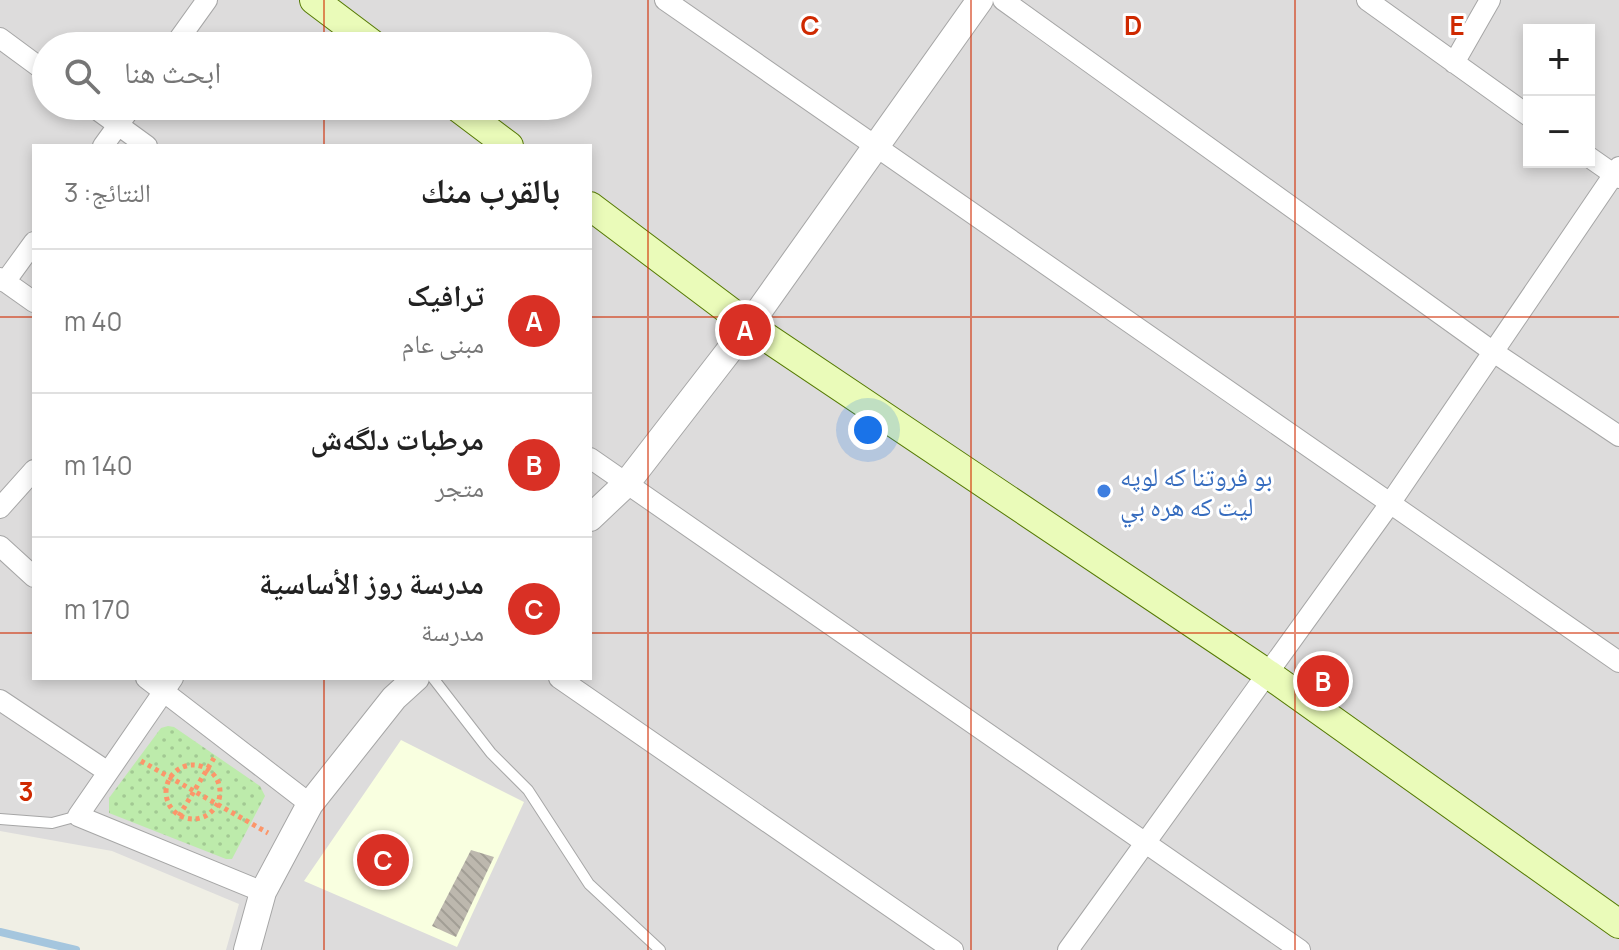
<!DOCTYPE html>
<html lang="ar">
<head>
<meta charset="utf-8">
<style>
	:root { --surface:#fff; --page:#f6f6f6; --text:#222; --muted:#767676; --line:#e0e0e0; --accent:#d93025 }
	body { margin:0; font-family:Manrope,"Noto Naskh Arabic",sans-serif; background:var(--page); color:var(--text); direction:rtl }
	.controls { position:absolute; right:24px; top:24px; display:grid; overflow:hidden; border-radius:0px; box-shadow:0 4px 12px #0003 }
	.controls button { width:72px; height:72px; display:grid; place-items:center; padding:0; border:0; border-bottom:2px solid var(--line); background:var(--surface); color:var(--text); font:40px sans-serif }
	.you { position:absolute; left:868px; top:430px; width:28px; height:28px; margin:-20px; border:6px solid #fff; border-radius:50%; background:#1a73e8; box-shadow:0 0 0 12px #1a73e833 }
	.badge { display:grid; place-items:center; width:52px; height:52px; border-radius:50%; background:var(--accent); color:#fff; font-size:26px; font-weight:700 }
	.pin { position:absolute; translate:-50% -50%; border:4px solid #fff; box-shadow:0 2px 8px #0006 }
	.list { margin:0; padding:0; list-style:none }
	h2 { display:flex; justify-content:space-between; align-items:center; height:104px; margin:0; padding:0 32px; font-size:34px }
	h2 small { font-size:26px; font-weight:400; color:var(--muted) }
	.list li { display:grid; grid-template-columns:52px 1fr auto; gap:24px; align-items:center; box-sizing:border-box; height:144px; padding:0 32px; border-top:2px solid var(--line) }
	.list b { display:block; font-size:30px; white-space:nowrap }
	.list p { margin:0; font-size:26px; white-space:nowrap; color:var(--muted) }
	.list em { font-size:26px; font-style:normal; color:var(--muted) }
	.icon { flex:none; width:44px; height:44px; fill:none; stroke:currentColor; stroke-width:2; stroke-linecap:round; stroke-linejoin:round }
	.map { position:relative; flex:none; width:1619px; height:950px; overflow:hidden; direction:ltr }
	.search { position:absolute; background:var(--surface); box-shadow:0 4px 12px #0003; left:32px; top:32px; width:560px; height:88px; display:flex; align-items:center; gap:20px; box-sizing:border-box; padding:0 28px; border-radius:44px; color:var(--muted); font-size:30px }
	.panel { position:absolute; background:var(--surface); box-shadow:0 4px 12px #0003; left:32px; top:144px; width:560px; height:536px; border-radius:0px; direction:rtl }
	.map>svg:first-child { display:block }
	.residential { fill:#dddcdc; fill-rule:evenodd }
	.education { fill:#f9ffe0 }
	.grass { fill:url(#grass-dots) }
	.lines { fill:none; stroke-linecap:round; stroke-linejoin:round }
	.stream { stroke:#a5c6de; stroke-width:8 }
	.building { fill:url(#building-back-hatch) }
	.service-casing { stroke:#a6a6a6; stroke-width:12 }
	.minor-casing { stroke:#a6a6a6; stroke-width:22 }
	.tertiary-casing { stroke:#a6a6a6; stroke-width:28 }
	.secondary-casing { stroke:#557a03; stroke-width:30 }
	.path { stroke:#fc966a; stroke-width:5; stroke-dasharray:4 4; stroke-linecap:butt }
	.service { stroke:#fff; stroke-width:10 }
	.minor { stroke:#fff; stroke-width:20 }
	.tertiary { stroke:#fff; stroke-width:26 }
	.secondary { stroke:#eafbb9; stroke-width:28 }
	.grid { fill:none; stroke:#cf2900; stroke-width:2; stroke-opacity:0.55 }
	.shop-dot { fill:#3f7fe0; stroke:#fff; stroke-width:3 }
	.labels { text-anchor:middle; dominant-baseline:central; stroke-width:6; stroke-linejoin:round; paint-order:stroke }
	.shop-label { font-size:26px; fill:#366cbe; stroke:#fff; text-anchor:start }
	.grid-label { font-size:26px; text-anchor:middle; font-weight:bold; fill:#cf2900; stroke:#fff; stroke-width:6; stroke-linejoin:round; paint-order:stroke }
</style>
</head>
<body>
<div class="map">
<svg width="1619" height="950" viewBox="0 0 1619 950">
	<defs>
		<pattern id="grass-dots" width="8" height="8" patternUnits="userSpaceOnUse" patternTransform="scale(2)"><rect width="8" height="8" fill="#bdebab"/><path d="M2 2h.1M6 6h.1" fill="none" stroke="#a2c993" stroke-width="1.8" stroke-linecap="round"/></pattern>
		<pattern id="building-back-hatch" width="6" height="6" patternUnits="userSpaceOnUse" patternTransform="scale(2)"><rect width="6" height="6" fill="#bdb8ae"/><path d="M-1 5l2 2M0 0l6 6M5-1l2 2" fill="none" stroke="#a29e95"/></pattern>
	</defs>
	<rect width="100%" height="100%" fill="#f0efe5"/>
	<!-- residential -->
	<path class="residential" d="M0,0H1619V950H226L239,904L112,851L0,831ZM1529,30H1589V162H1529ZM46,46H578V106H46ZM34,146H590V678H34Z"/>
	<!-- education -->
	<path class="education" d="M401,740L524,802L457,947L304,881Z"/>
	<!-- grass -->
	<path class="grass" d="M168,726L174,727L260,786L265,796L232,859H226L109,813V798L161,728Z"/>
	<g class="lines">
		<!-- stream -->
		<path class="stream" d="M0,932L76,950"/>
	</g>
	<!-- building -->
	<path class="building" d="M471,850L494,857L456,937L432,926Z"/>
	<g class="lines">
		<!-- service casing -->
		<g class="service-casing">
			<path id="service" d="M433,678L491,753L528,790L589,884L660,950
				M0,819L52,823L78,816"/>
		</g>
		<!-- minor casing -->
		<g class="minor-casing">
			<path id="minor" d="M665,0L1619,662
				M1003,0L1492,351L1619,436
				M1367,0L1529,116
				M0,38L46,72
				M174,46L207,0
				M1454,63L1490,0
				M92,106L147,146
				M103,146L132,106
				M1589,157L1619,178
				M0,278L34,302
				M5,282L34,242
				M590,458L1300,950
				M0,508L34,470
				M0,546L34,577
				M146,678L310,804
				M173,678L78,816L263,892
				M559,678L953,950
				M0,700L108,772
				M1068,950L1389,505L1619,167"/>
		</g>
		<!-- tertiary casing -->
		<g class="tertiary-casing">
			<path id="tertiary" d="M590,518L626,484L749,325L980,0
				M247,950L263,892L310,804L394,698L416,678"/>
		</g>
		<!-- secondary casing -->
		<g class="secondary-casing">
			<path id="secondary" d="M314,0L375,46
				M456,106L509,146
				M590,206L751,327L1268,674L1619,924"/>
		</g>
		<!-- path -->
		<path class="path" d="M141,761L268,833
			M166 792a27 27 0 1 1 54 0a27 27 0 1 1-54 0Z
			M179,816L214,758"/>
		<!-- service -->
		<use href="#service" class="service"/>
		<!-- minor -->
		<use href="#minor" class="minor"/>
		<!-- tertiary -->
		<use href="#tertiary" class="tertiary"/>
		<!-- secondary -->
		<use href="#secondary" class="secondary"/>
	</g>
	<!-- grid -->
	<path class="grid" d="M324,0V46M648,0V950M971,0V950M1295,0V950M324,106V146M0,317H34M590,317H1619M0,633H34M590,633H1619M324,678V950"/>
	<!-- markers -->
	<circle class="shop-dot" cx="1104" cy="491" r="8"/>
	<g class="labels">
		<!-- shop labels -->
		<g class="shop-label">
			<text x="1120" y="476">بو فروتنا كه لوپه<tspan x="1120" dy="30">ليت كه هره بي</tspan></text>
		</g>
	</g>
	<g class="grid-label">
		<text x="810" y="35">C</text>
		<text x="1133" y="35">D</text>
		<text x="1457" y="35">E</text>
		<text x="26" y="801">3</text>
	</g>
</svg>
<div class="controls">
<button>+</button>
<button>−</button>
</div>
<div class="you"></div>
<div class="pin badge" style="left:745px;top:330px">A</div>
<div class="pin badge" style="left:1323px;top:681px">B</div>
<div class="pin badge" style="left:383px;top:860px">C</div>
<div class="search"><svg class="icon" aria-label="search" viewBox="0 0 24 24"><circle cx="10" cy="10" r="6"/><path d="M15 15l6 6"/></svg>ابحث هنا</div>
<section class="panel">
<h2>بالقرب منك<small>النتائج: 3</small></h2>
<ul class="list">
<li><span class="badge">A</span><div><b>ترافیک</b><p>مبنى عام</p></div><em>40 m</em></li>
<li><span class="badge">B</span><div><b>مرطبات دلگەش</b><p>متجر</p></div><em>140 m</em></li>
<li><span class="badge">C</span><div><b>مدرسة روز الأساسية</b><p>مدرسة</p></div><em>170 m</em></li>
</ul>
</section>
</div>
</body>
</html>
